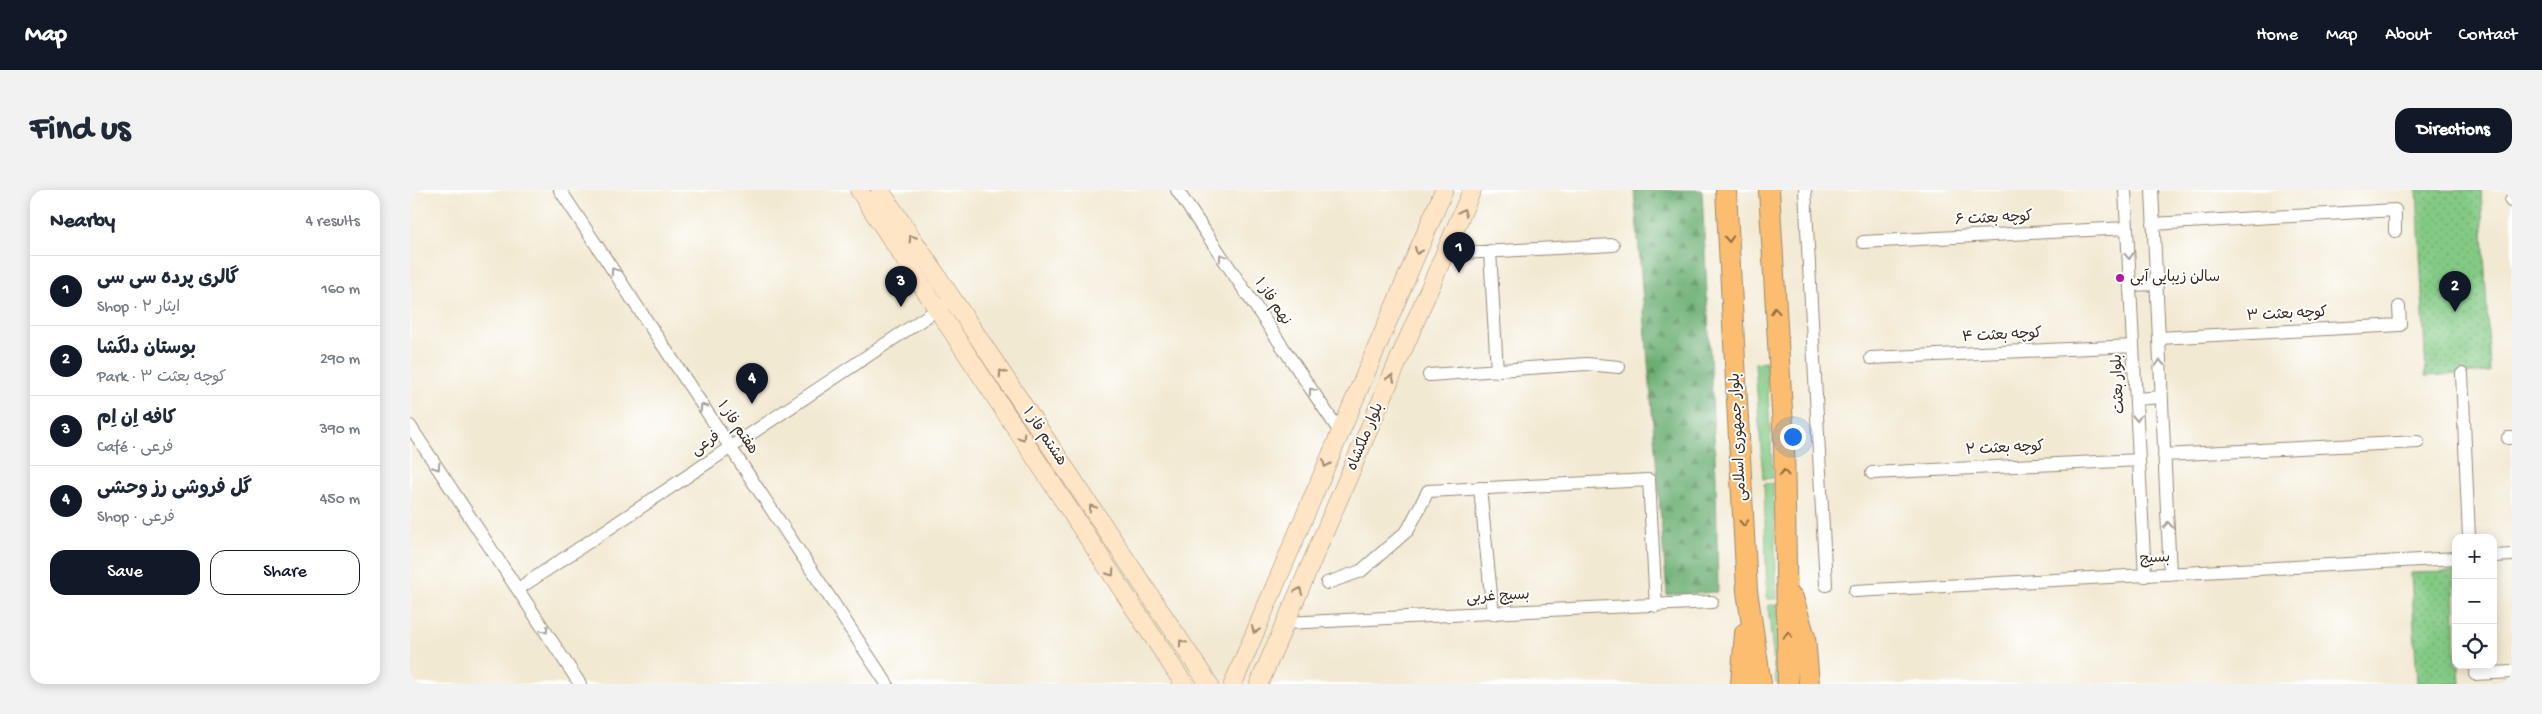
<!DOCTYPE html>
<html lang="en">
<head>
<meta charset="utf-8">
<style>
	:root { --surface:#fff; --page:#f2f2f3; --text:#1f2937; --muted:#747a83; --line:#e0e1e3; --accent:#111827 }
	body { margin:0; font-family:"Gochi Hand","Playpen Sans Arabic",sans-serif; background:var(--page); color:var(--text) }
	.controls { position:absolute; right:15px; bottom:15px; display:grid; overflow:hidden; border-radius:10px; box-shadow:0 2px 12px #0003 }
	.controls button { width:45px; height:45px; display:grid; place-items:center; padding:0; border:0; border-bottom:1px solid var(--line); background:var(--surface); color:var(--text); font:25px sans-serif }
	.you { position:absolute; left:1382px; top:246px; width:18px; height:18px; margin:-12px; border:4px solid #fff; border-radius:50%; background:#1a73e8; box-shadow:0 0 0 8px #1a73e833 }
	.badge { display:grid; place-items:center; width:32px; height:32px; border-radius:50%; background:var(--accent); color:#fff; font-size:16px; font-weight:700 }
	.pin { position:absolute; translate:-50% -41px; filter:drop-shadow(0 1px 2px #0008) }
	.pin::after { content:''; position:absolute; top:26px; width:18px; height:15px; background:inherit; clip-path:polygon(0 0,100% 0,50% 100%) }
	.list { margin:0; padding:0; list-style:none }
	h2 { display:flex; justify-content:space-between; align-items:center; height:65px; margin:0; padding:0 20px; font-size:21px }
	h2 small { font-size:16px; font-weight:400; color:var(--muted) }
	.list li { display:grid; grid-template-columns:32px 1fr auto; gap:15px; align-items:center; box-sizing:border-box; height:70px; padding:0 20px; border-top:1px solid var(--line) }
	.list b { display:block; font-size:19px; white-space:nowrap }
	.list p { margin:0; font-size:16px; white-space:nowrap; color:var(--muted) }
	.list em { font-size:16px; font-style:normal; color:var(--muted) }
	.actions { display:flex; gap:10px; padding:15px 20px }
	.actions a { flex:1; padding:11px 0; border:1px solid var(--accent); border-radius:15px; text-align:center; font-size:18px; color:var(--accent) }
	.actions .main { background:var(--accent); color:#fff }
	.icon { flex:none; width:28px; height:28px; fill:none; stroke:currentColor; stroke-width:2; stroke-linecap:round; stroke-linejoin:round }
	.map { position:relative; flex:none; width:2102px; height:494px; overflow:hidden; border-radius:15px }
	header { display:flex; align-items:center; gap:30px; box-sizing:border-box; height:70px; padding:0 25px; background:var(--accent); color:#fff }
	header strong { font-size:24px }
	nav { display:flex; gap:28px; margin-inline-start:auto; font-size:18px }
	.intro { display:flex; align-items:center; justify-content:space-between; box-sizing:border-box; height:120px; padding:0 30px }
	h1 { margin:0; font-size:35px }
	.button { padding:12px 22px; border-radius:15px; background:var(--accent); color:#fff; font-size:18px; font-weight:700 }
	main { display:flex; gap:30px; padding:0 30px }
	aside { flex:1; background:var(--surface); border-radius:15px; box-shadow:0 2px 12px #0003 }
	.map>svg:first-child { display:block }
	.green { fill:#83ca85; stroke:#5f7a52 }
	.forest { fill:url(#forest-firs); stroke:#526c48 }
	.park { fill:url(#park-dots); stroke:#5f7a52 }
	.lines { fill:none; stroke-linecap:round; stroke-linejoin:round }
	.minor-casing { stroke:#968a78; stroke-width:14 }
	.secondary-casing { stroke:#968a78; stroke-width:19 }
	.primary-casing { stroke:#968a78; stroke-width:22 }
	.minor { stroke:#fff; stroke-width:12 }
	.secondary { stroke:#fee5c5; stroke-width:18 }
	.primary { stroke:#fcbd6f; stroke-width:20 }
	.oneway { stroke:#9c8872 }
	.oneway2 { stroke:#926c42 }
	.oneway3 { stroke:#a79f9a }
	.poi-dot { fill:#b5179e; stroke:#fff; stroke-width:2 }
	.labels { text-anchor:middle; dominant-baseline:central; stroke-width:4; stroke-linejoin:round; paint-order:stroke }
	.street-label { font-size:15px; fill:#3b2a1e; stroke:#fff }
	.poi-label { font-size:15px; fill:#3b2a1e; stroke:#fff; text-anchor:start }
</style>
</head>
<body>
<header>
<strong>Map</strong>
<nav><a>Home</a><a>Map</a><a>About</a><a>Contact</a></nav>
</header>
<div class="intro"><h1>Find us</h1><a class="button">Directions</a></div>
<main>
<aside>
<h2>Nearby<small>4 results</small></h2>
<ul class="list">
<li><span class="badge">1</span><div><b>گالری پرده سی سی</b><p>Shop · ایثار ۲</p></div><em>160 m</em></li>
<li><span class="badge">2</span><div><b>بوستان دلگشا</b><p>Park · کوچه بعثت ۳</p></div><em>290 m</em></li>
<li><span class="badge">3</span><div><b>کافه اِن اِم</b><p>Café · فرعی</p></div><em>390 m</em></li>
<li><span class="badge">4</span><div><b>گل فروشی رز وحشی</b><p>Shop · فرعی</p></div><em>450 m</em></li>
</ul>
<div class="actions"><a class="main">Save</a><a>Share</a></div>
</aside>
<div class="map">
<svg width="2102" height="494" viewBox="0 0 2102 494">
	<defs>
		<pattern id="forest-firs" width="22" height="20" patternUnits="userSpaceOnUse" patternTransform="scale(1.25)"><rect width="22" height="20" fill="#6aae72"/><path d="M5 1l3.5 6h-7zM16 11l3.5 6h-7z" fill="#588e5d"/></pattern>
		<pattern id="park-dots" width="8" height="8" patternUnits="userSpaceOnUse" patternTransform="scale(1.25)"><rect width="8" height="8" fill="#83ca85"/><path d="M2 2h.1M6 6h.1" fill="none" stroke="#6ca46c" stroke-width="1.8" stroke-linecap="round"/></pattern>
	</defs>
	<rect width="100%" height="100%" fill="#fff"/>
	<filter id="ink" filterUnits="userSpaceOnUse"><feTurbulence type="fractalNoise" baseFrequency=".02" numOctaves="2"/><feDisplacementMap in="SourceGraphic" scale="10" xChannelSelector="R" yChannelSelector="G"/><feConvolveMatrix kernelMatrix="1 2 1 2 8 2 1 2 1" color-interpolation-filters="sRGB"/></filter>
	<filter id="wash" filterUnits="userSpaceOnUse"><feTurbulence type="fractalNoise" baseFrequency=".0096" numOctaves="4" result="noise"/><feDisplacementMap in="SourceGraphic" scale="20" xChannelSelector="R" yChannelSelector="G"/><feGaussianBlur stdDeviation="1.12" result="paint"/><feColorMatrix in="noise" values="0 0 0 0 0 0 0 0 0 0 0 0 0 0 0 0 0 1.4 0 .05"/><feComposite in="paint" operator="in"/></filter>
	<g filter="url(#wash)">
		<rect width="100%" height="100%" fill="#f2e9d2"/>
		<!-- green -->
		<path class="green" d="M1356,171L1363,288L1353,289L1345,173Z
			M1363,293L1367,409H1357L1354,294Z
			M1358,415H1368L1370,494H1366Z"/>
		<!-- forest -->
		<path class="forest" d="M1224,0H1292L1306,286L1308,402L1257,405Z"/>
		<!-- park -->
		<path class="park" d="M2007,0H2071L2080,182L2016,186Z
			M2044,382L2046,475H2049L2050,494H2007L2001,383Z"/>
	</g>
	<g filter="url(#ink)">
		<g class="lines">
			<!-- minor casing -->
			<g class="minor-casing">
				<path id="minor" d="M150,0L477,494
					M767,0L930,242
					M1395,0L1416,395
					M1715,0L1735,386
					M1742,0L1760,384
					M2101,11H2102
					M1743,34L1985,20V41
					M1453,52L1717,38
					M1080,61L1087,181
					M1035,64L1203,55
					M1720,95L1746,94
					M1749,148L1990,135L1989,117
					M1461,168L1723,156
					M2052,184L2059,348
					M1019,185L1176,174L1209,177
					M1726,209L1752,207
					M0,236L170,494
					M2098,248H2102
					M1754,265L2008,252
					M1462,283L1729,270
					M1070,298L1083,424
					M2083,366L2102,365
					M917,393L951,381L998,340L1018,301L1239,290L1246,416
					M108,399L534,115
					M1445,401L2046,368
					M876,433L1302,412
					M2065,484L2102,482"/>
			</g>
			<!-- secondary casing -->
			<g class="secondary-casing">
				<path id="secondary" d="M449,0L774,494
					M470,0L799,494
					M823,494L1034,0
					M849,494L1062,0"/>
			</g>
			<!-- primary casing -->
			<g class="primary-casing">
				<path id="primary" d="M1316,0L1337,401L1351,494
					M1359,0L1374,254L1378,494
					M1383,408L1395,447L1399,494
					M1331,494L1335,443"/>
			</g>
			<!-- minor -->
			<use href="#minor" class="minor"/>
			<!-- secondary -->
			<use href="#secondary" class="secondary"/>
			<!-- primary -->
			<use href="#primary" class="primary"/>
		</g>
		<!-- one-way arrows -->
		<defs><path id="oneway-chevron" d="M-2-3.5L2.5 0L-2 3.5" fill="none" stroke-width="1.6" stroke-linecap="round" stroke-linejoin="round" transform="scale(1.25)"/></defs>
		<g class="oneway">
			<use href="#oneway-chevron" transform="translate(1053 22) rotate(-66)"/>
			<use href="#oneway-chevron" transform="translate(502 48) rotate(-123)"/>
			<use href="#oneway-chevron" transform="translate(1008 61) rotate(113)"/>
			<use href="#oneway-chevron" transform="translate(592 183) rotate(-124)"/>
			<use href="#oneway-chevron" transform="translate(981 188) rotate(-67)"/>
			<use href="#oneway-chevron" transform="translate(612 247) rotate(57)"/>
			<use href="#oneway-chevron" transform="translate(916 274) rotate(113)"/>
			<use href="#oneway-chevron" transform="translate(682 318) rotate(-124)"/>
			<use href="#oneway-chevron" transform="translate(701 383) rotate(57)"/>
			<use href="#oneway-chevron" transform="translate(889 401) rotate(-67)"/>
			<use href="#oneway-chevron" transform="translate(845 440) rotate(113)"/>
			<use href="#oneway-chevron" transform="translate(772 453) rotate(-124)"/>
		</g>
		<g class="oneway2">
			<use href="#oneway-chevron" transform="translate(1319 49) rotate(87)"/>
			<use href="#oneway-chevron" transform="translate(1365 121) rotate(-94)"/>
			<use href="#oneway-chevron" transform="translate(1374 283) rotate(-91)"/>
			<use href="#oneway-chevron" transform="translate(1334 333) rotate(87)"/>
			<use href="#oneway-chevron" transform="translate(1378 445) rotate(-91)"/>
		</g>
		<g class="oneway3">
			<use href="#oneway-chevron" transform="translate(1719 66) rotate(87)"/>
			<use href="#oneway-chevron" transform="translate(812 67) rotate(-124)"/>
			<use href="#oneway-chevron" transform="translate(204 81) rotate(-124)"/>
			<use href="#oneway-chevron" transform="translate(1750 173) rotate(-93)"/>
			<use href="#oneway-chevron" transform="translate(902 201) rotate(-124)"/>
			<use href="#oneway-chevron" transform="translate(293 217) rotate(-124)"/>
			<use href="#oneway-chevron" transform="translate(1727 228) rotate(87)"/>
			<use href="#oneway-chevron" transform="translate(27 277) rotate(57)"/>
			<use href="#oneway-chevron" transform="translate(1758 335) rotate(-93)"/>
			<use href="#oneway-chevron" transform="translate(135 440) rotate(57)"/>
		</g>
	</g>
	<!-- markers -->
	<circle class="poi-dot" cx="1710" cy="88" r="5"/>
	<g class="labels">
		<!-- street labels -->
		<g class="street-label">
			<text transform="translate(1584 29) rotate(-3)">کوچه بعثت ۶</text>
			<text transform="translate(862 112) rotate(56)">نهم فاز ۱</text>
			<text transform="translate(1877 125) rotate(-3)">کوچه بعثت ۳</text>
			<text transform="translate(1592 146) rotate(-3)">کوچه بعثت ۴</text>
			<text transform="translate(1709 194) rotate(-93)">بلوار بعثت</text>
			<text transform="translate(327 238) rotate(56)">هفتم فاز ۱</text>
			<text transform="translate(634 247) rotate(56)">هشتم فاز ۱</text>
			<text transform="translate(956 247) rotate(-67)">بلوار ملکشاه</text>
			<text transform="translate(1329 247) rotate(-93)">بلوار جمهوری اسلامی</text>
			<text transform="translate(296 254) rotate(-34)">فرعی</text>
			<text transform="translate(1595 259) rotate(-3)">کوچه بعثت ۲</text>
			<text transform="translate(1745 369) rotate(-3)">بسیج</text>
			<text transform="translate(1088 407) rotate(-3)">بسیج غربی</text>
		</g>
		<!-- poi labels -->
		<g class="poi-label">
			<text x="1720" y="88">سالن زیبایی آبی</text>
		</g>
	</g>
</svg>
<div class="controls">
<button>+</button>
<button>−</button>
<button><svg class="icon" aria-label="locate" viewBox="0 0 24 24"><circle cx="12" cy="12" r="6"/><path d="M12 2v4M12 18v4M2 12h4M18 12h4"/></svg></button>
</div>
<div class="you"></div>
<div class="pin badge" style="left:1049px;top:83px">1</div>
<div class="pin badge" style="left:2045px;top:122px">2</div>
<div class="pin badge" style="left:491px;top:117px">3</div>
<div class="pin badge" style="left:342px;top:214px">4</div>
</div>
</main>
</body>
</html>
